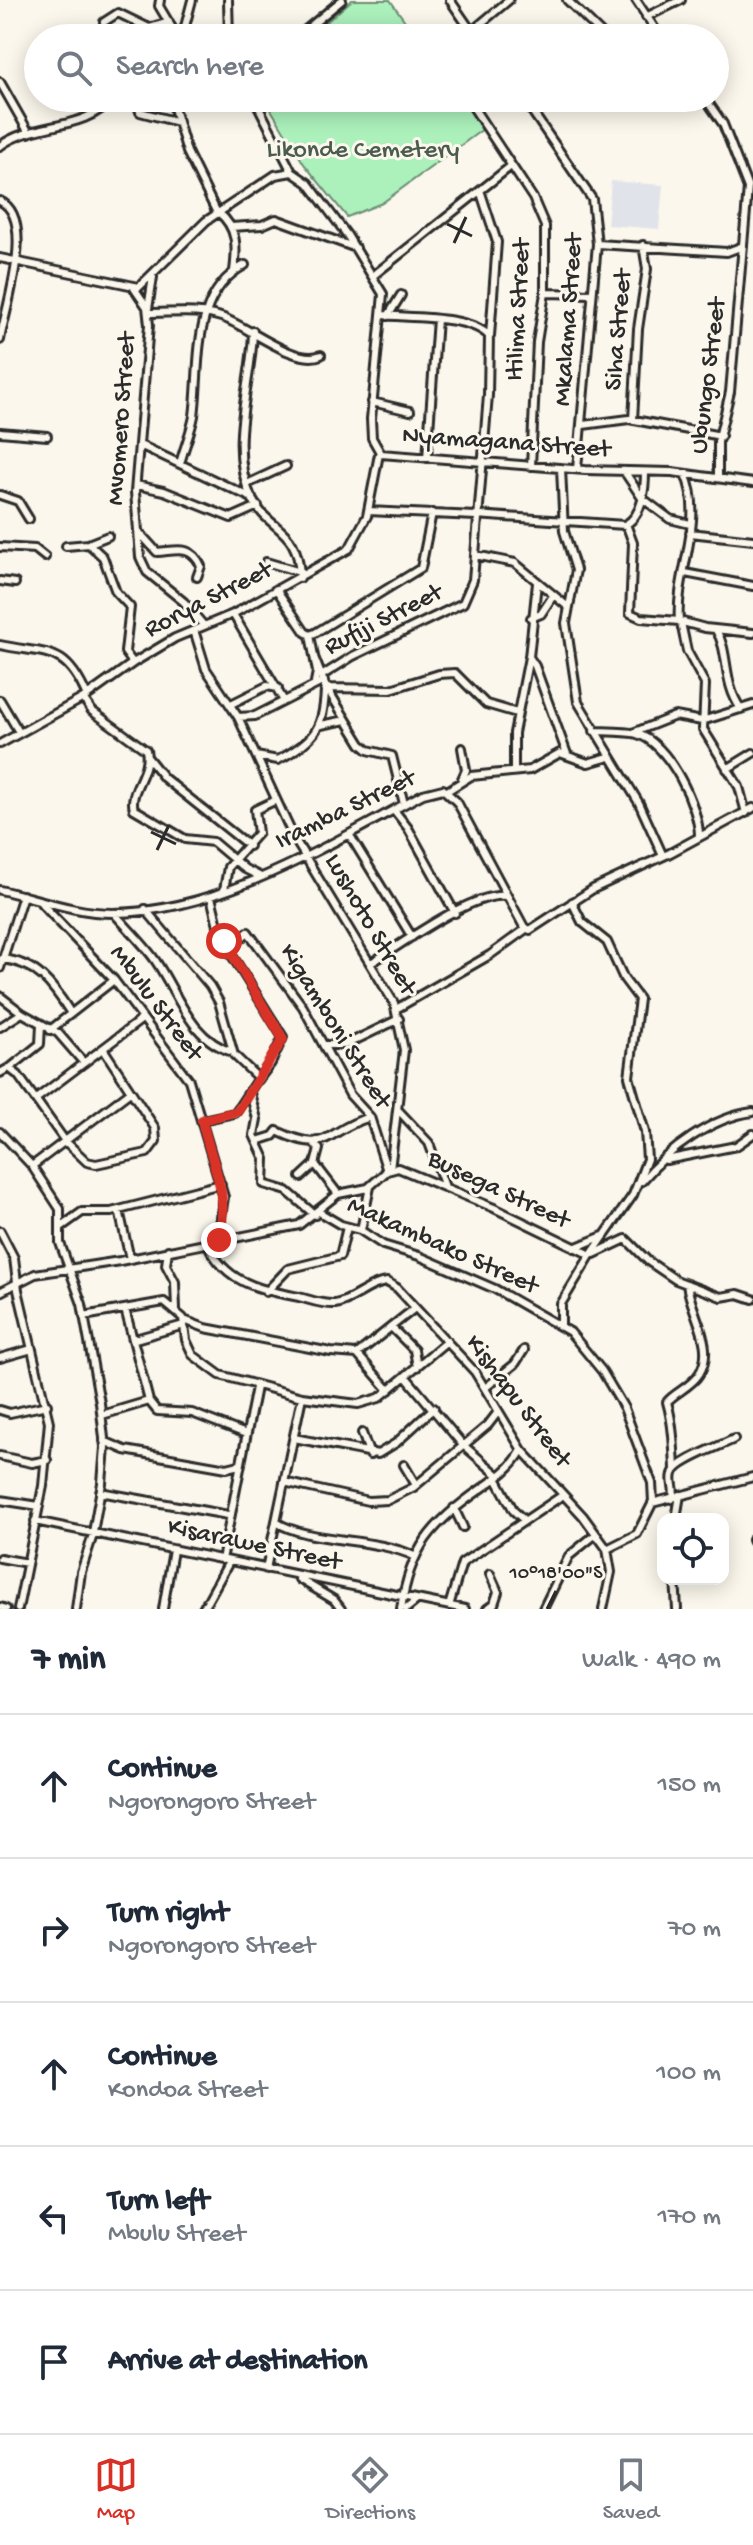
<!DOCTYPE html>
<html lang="en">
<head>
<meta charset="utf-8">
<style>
	:root { --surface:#fff; --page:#f6f6f7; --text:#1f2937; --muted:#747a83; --line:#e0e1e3; --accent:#d93025 }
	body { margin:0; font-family:"Gochi Hand",sans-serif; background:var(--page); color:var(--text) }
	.controls { position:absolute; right:24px; bottom:24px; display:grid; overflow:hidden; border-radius:16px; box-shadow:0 4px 20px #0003 }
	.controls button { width:72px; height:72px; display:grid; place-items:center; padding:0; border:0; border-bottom:2px solid var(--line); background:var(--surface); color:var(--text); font:40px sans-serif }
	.stop { position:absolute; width:24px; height:24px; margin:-18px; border:6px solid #d93025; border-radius:50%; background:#fff }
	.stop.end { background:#d93025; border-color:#fff; box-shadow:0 2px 8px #0008 }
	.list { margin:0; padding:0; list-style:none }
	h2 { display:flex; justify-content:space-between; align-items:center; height:104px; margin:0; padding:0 32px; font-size:34px }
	h2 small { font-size:26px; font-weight:400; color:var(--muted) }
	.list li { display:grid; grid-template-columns:52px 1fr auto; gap:24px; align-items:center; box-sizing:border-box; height:144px; padding:0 32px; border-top:2px solid var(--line) }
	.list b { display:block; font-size:30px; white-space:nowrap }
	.list p { margin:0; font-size:26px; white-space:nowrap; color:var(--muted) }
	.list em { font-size:26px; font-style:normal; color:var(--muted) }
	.icon { flex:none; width:44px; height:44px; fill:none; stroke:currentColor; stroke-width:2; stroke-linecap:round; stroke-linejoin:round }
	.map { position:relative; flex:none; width:753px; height:1609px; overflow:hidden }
	.search { position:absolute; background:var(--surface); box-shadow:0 4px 20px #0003; left:24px; right:24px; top:24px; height:88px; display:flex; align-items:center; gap:20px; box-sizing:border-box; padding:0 28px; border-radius:44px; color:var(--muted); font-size:30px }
	.sheet { height:824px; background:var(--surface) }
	nav { display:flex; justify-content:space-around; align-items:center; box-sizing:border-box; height:112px; border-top:2px solid var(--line); background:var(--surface); font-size:22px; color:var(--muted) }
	nav a { display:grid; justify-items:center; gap:4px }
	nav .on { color:var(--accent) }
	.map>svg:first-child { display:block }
	.built { fill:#e0e4ea }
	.green { fill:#acf1bc; stroke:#6c8e74; stroke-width:2 }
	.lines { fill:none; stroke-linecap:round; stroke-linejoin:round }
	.minor-casing { stroke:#2b2b2b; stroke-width:12 }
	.minor { stroke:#fbf7ec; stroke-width:6 }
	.route { stroke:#d93025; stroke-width:10 }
	.ticks { fill:none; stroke:#2b2b2b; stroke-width:3 }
	.labels { text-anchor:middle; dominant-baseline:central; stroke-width:6; stroke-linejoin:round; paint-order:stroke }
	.park-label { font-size:26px; fill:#4b5c4f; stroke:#fbf7ec }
	.street-label { font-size:26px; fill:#2b2b2b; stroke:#fbf7ec }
	.ticks-label { font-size:20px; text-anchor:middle; fill:#2b2b2b; stroke:#fbf7ec; stroke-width:6; stroke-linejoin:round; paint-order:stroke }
</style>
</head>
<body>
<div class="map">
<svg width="753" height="1609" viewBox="0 0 753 1609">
	<rect width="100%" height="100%" fill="#fbf7ec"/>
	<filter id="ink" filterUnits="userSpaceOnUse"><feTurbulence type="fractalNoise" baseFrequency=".0125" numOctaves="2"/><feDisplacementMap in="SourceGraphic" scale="16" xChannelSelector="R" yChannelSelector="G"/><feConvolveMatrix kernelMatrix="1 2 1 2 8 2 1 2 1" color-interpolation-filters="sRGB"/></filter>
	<g filter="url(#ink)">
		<!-- built -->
		<path class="built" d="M611,181L663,185L659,229L607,225Z"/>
		<!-- green -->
		<path class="green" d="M352,0H390L417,38H308Z
			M264,98H461L483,129L382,203L347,217L304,164Z"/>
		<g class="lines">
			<!-- minor casing -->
			<g class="minor-casing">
				<path id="minor" d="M160,0L159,6L178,38
					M228,0L229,38
					M450,0L472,32
					M567,0L606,38
					M636,0L661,38
					M646,17L681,0
					M104,22L118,13L149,28L169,22
					M182,38L192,0
					M296,38L342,0
					M455,38L474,32
					M479,38L478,26L509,0
					M0,82L29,133
					M136,98L140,112L178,122
					M171,98L187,152L217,213
					M254,98L292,172
					M467,98L533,198L545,226V293L537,342L531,466
					M523,98L592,199L597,244L577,469
					M705,98L723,124L748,188L730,392L718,442V478
					M0,146C33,121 86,132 112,98
					M292,172L308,183L347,235L383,294L371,419L372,438L381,454L585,470L672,472L753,483
					M481,193L497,242L490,336
					M0,201C37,218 5,309 0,340
					M218,212C238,228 237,248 234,271
					M231,227L262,225L276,219L356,248
					M597,244L727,252L743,246
					M0,258L139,287L206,221L275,175L292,172
					M374,275L511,166
					M134,288L147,307L149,325L135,492L140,557L147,572L184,602L204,626
					M545,293L592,294
					M148,309L153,277
					M149,313C173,313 200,309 224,318C250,328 296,366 321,355
					M388,316L401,295
					M253,331C252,384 227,445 251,497C269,533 299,525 300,578
					M372,402L410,411
					M633,420L638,329L647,269L643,245
					M583,425L629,419L721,436
					M0,432L47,436
					M142,446L252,498
					M427,458L437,319
					M180,464C184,448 191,432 194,416C201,364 190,294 245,265
					M561,468L564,531L576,570L566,623L578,702L639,803L663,856
					M624,471L642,498
					M685,474C706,520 675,574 679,621L705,628L753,633
					M247,484L286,466
					M136,485L164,491L231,518L258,506
					M0,495L18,501L29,519
					M642,498L670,519L690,524
					M368,511L476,516
					M476,515L625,525C642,516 645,490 645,472
					M626,524L633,543L630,613L641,618L679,621
					M138,531L157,552C176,551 191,544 201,566L197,577
					M690,533L753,540
					M88,544L108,536
					M66,546L89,544L103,557L116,592L130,607L125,652L133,663
					M0,547L35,549L45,557
					M475,555L515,563L567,606
					M266,562L300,572
					M685,573L753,586
					M0,581L15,583
					M276,589L305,632L310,635L315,633L421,568L432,513
					M233,614L284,701
					M531,618L541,614L553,596
					M681,623L687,651L705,684L703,729L739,787L746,813
					M194,630L206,669L238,717L294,838L394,1003L404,1050L390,1170
					M716,630C730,653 722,682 741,709
					M310,635L317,672L315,682
					M0,645C47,655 65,645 87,696
					M314,657L325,685L361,744L368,750L392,756L404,804
					M529,657L535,666L567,754
					M323,675L353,656L463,603L473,580L488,395L489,336C470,315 409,318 381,315
					M328,688L391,689L439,674L455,673L486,704L517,713
					M83,698L92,711L146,750C151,772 128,791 134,809L185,839L213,842L245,869L259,876
					M0,700L19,732
					M231,704L267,686L278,688
					M238,717L255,716L324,681
					M321,725L346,720
					M594,731C601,731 632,732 637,734C668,742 700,808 699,837
					M635,732L675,716L702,721L753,705
					M0,744L87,696L133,663L175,638L233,614L349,549L367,516L379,454
					M256,756L278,760C316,740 325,726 325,685
					M148,758L164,778L249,846
					M727,769L753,753
					M514,770V733L529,657L537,583
					M462,779L466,770L462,748
					M447,791L471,776L530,770L560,753L588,763L609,757
					M394,810L408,828L455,913
					M349,834L412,937
					M0,890C37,898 74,913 113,913C222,912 329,844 423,794L443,789L457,802L524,927L530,930L593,889L670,853L753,808
					M224,890L228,867L258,833L255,810L276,800
					M211,897L221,938L283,1037L271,1063L258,1080
					M41,903L114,980L189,1080L224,1197L215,1257
					M145,909L210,986L219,1002L234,1055L258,1078L235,1113L202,1120
					M114,913C127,928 143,943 155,960C178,993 190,1040 233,1052
					M230,948L248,932L303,1007L350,1095L370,1117L387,1171
					M2,959C36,962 53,985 70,1012
					M371,963C401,945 473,891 506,896
					M0,968L23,895
					M0,996L22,1013L58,1033L84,1063
					M396,1009L490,955L526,929
					M0,1027L22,1013
					M50,1030L114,980
					M325,1045H345L399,1019
					M10,1068L40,1044L41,1024
					M0,1073L9,1068L18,1075L65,1141L87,1162L96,1164L147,1153L156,1141L155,1128L104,1050
					M250,1093L257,1119L254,1135L265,1159L264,1184L287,1191L315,1215
					M36,1099L142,1019
					M399,1111L429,1143L445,1187
					M0,1132L32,1166L60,1209V1243L82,1304L100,1403L105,1447L102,1483L92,1538L81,1572L76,1609
					M257,1141L273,1136L277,1131C330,1156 323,1131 370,1117
					M666,1160L736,1146L753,1134
					M315,1164L338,1194
					M32,1166L130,1092
					M301,1177L315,1164L319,1149L314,1143
					M642,1181C668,1150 712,1117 753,1112
					M119,1210L130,1259
					M319,1212L341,1225L360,1230L383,1245L419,1256L495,1289L570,1332L602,1371L624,1408L652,1483L653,1502L637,1534L607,1549
					M61,1227L82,1212H111L221,1184
					M361,1230L370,1187
					M0,1231L14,1258L18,1290L49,1422L43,1486L18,1609
					M207,1243C226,1284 259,1289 299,1297C311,1300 323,1305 335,1304C354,1301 367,1284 387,1282L397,1288L475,1372L522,1450L583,1516L607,1549L611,1572L603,1609
					M574,1248L603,1236
					M168,1250L166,1265L175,1282L176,1309
					M594,1254L626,1239L648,1261L676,1280L721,1297L738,1294L753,1299
					M0,1292L35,1274L120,1261L299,1225L338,1194L368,1188L387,1171L398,1168L494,1208L591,1255L633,1195L647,1159L645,1132L629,1077L639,999L624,979L607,942L582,922L572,902
					M266,1292L288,1269L340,1256L347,1227
					M125,1309L149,1401
					M84,1316L164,1302L183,1318L186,1340L193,1355L220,1375L302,1397L358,1404L379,1398L447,1341
					M184,1320L205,1328L331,1352L357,1354L415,1308
					M391,1327L414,1350L417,1367
					M561,1327V1304L590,1256
					M135,1339L184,1325
					M357,1354L389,1390
					M0,1358L32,1349
					M406,1377L462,1444L499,1476
					M485,1388L515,1364L524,1350
					M0,1410L10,1413L47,1405
					M102,1415L149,1401L157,1411L192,1413L246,1434
					M362,1433L370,1455
					M294,1438L378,1454L396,1443L434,1408
					M104,1441L125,1450L227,1468L239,1465
					M0,1456L32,1463L47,1460
					M404,1465L416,1485
					M675,1469C674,1446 673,1423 667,1402C675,1392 691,1387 699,1374C717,1347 690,1312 687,1284
					M496,1478L514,1511L524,1520
					M284,1482L368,1501L388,1500L414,1487L488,1425L498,1412
					M100,1492L228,1515
					M672,1499C677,1490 670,1484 673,1474C676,1461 721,1446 734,1439
					M0,1500L39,1506
					M652,1503L753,1477
					M454,1508L463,1527
					M676,1519L680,1495
					M35,1521L465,1609
					M276,1522C309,1543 374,1537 414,1556
					M752,1540L753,1542
					M0,1558L27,1563
					M222,1560L256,1387
					M266,1569L302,1397
					M299,1579L334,1600L341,1609
					M675,1579L677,1609
					M449,1606L462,1563L563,1495
					M0,1607L6,1609
					M163,1609L173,1550
					M203,1609L229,1562
					M401,1609C410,1548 432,1523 481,1489C497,1478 513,1467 522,1450
					M406,1609L417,1600
					M487,1609L494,1604L498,1592L490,1574
					M543,1609L569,1556L596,1534"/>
			</g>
			<!-- minor -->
			<use href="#minor" class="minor"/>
		</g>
	</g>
	<g class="lines" filter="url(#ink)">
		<!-- route -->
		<path class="route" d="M219,1240C230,1190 212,1167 202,1120L238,1111L283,1039L224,941"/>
	</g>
	<!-- ticks -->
	<path class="ticks" d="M447,224L472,236M454,243L466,217M151,832L176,844M157,850L169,825M547,1609L556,1591"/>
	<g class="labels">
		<!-- park labels -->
		<g class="park-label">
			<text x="363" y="151">Likonde Cemetery</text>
		</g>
		<!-- street labels -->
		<g class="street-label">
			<text transform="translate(520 310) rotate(-87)">Itilima Street</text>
			<text transform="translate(570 320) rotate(-86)">Mkalama Street</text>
			<text transform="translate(620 330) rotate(-85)">Siha Street</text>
			<text transform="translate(710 376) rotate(-83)">Ubungo Street</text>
			<text transform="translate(123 419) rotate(-86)">Mvomero Street</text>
			<text transform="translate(506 444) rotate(4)">Nyamagana Street</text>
			<text transform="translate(209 601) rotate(-27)">Rorya Street</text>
			<text transform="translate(384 621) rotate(-27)">Rufiji Street</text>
			<text transform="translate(346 811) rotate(-26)">Iramba Street</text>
			<text transform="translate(369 925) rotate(60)">Lushoto Street</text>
			<text transform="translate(155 1004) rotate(53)">Mbulu Street</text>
			<text transform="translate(334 1027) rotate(58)">Kigamboni Street</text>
			<text transform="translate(498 1191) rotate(25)">Busega Street</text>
			<text transform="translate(442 1247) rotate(24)">Makambako Street</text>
			<text transform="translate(517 1402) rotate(53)">Kishapu Street</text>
			<text transform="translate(254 1546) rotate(12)">Kisarawe Street</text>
		</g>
	</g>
	<g class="ticks-label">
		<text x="556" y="1578">10°18'00"S</text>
	</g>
</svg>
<div class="controls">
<button><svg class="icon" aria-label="locate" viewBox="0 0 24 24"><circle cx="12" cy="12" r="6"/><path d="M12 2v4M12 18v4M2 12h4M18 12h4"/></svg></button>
</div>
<div class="stop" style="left:224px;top:941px"></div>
<div class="stop end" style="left:219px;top:1240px"></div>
<div class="search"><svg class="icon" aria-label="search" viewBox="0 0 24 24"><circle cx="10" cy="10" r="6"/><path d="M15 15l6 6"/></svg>Search here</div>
</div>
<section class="sheet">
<h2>7 min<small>Walk · 490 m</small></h2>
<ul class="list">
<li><svg class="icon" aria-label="ahead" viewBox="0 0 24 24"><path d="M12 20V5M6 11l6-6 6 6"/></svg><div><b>Continue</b><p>Ngorongoro Street</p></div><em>150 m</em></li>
<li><svg class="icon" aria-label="right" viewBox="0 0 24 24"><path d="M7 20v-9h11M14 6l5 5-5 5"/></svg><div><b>Turn right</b><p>Ngorongoro Street</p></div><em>70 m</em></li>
<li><svg class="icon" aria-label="ahead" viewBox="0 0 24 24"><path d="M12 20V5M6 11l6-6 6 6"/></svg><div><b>Continue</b><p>Kondoa Street</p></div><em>100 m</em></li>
<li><svg class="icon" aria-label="left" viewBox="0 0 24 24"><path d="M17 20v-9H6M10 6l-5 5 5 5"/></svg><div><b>Turn left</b><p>Mbulu Street</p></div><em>170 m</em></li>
<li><svg class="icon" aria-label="arrive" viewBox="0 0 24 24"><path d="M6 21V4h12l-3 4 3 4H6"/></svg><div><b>Arrive at destination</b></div></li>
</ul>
</section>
<nav>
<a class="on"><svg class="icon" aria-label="map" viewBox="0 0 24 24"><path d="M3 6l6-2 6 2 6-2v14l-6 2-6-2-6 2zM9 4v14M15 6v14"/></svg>Map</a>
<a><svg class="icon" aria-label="directions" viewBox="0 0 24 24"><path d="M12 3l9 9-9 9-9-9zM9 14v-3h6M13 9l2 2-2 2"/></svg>Directions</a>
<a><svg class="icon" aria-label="saved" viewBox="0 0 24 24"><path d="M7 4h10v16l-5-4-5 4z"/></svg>Saved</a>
</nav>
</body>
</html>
